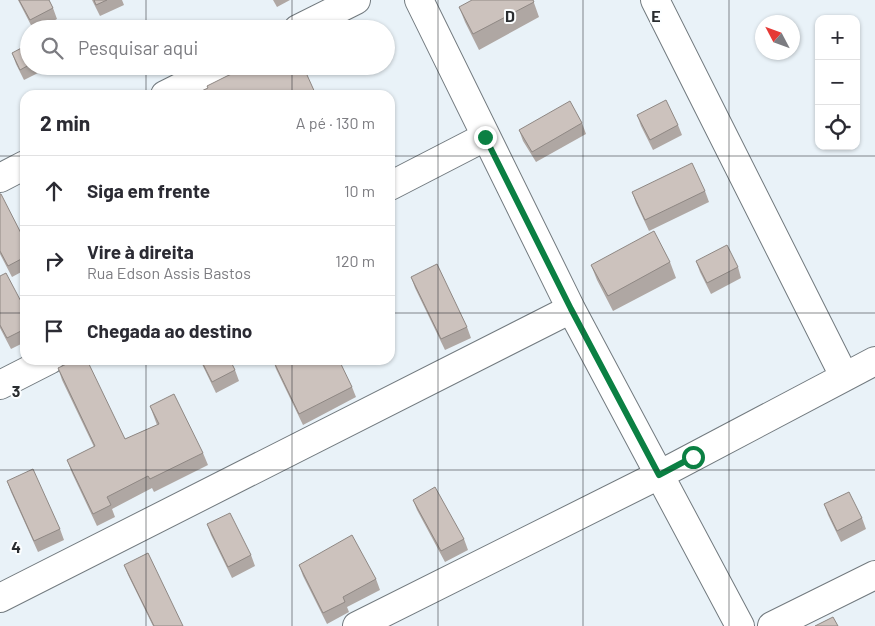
<!DOCTYPE html>
<html lang="pt">
<head>
<meta charset="utf-8">
<style>
	:root { --surface:#fff; --page:#f2f2f3; --text:#2b2b33; --muted:#7c7c81; --line:#e1e1e2 }
	body { margin:0; font-family:Barlow,sans-serif; background:var(--page); color:var(--text) }
	.controls { position:absolute; right:15px; top:15px; display:grid; overflow:hidden; border-radius:10px; box-shadow:0 1px 4px #0004 }
	.controls button { width:45px; height:45px; display:grid; place-items:center; padding:0; border:0; border-bottom:1px solid var(--line); background:var(--surface); color:var(--text); font:25px sans-serif }
	.compass { position:absolute; left:755px; top:15px; width:45px; height:45px; border-radius:50%; background:var(--surface); box-shadow:0 1px 4px #0004; rotate:311deg }
	.stop { position:absolute; width:15px; height:15px; margin:-11px; border:4px solid #0b8043; border-radius:50%; background:#fff }
	.stop.end { background:#0b8043; border-color:#fff; box-shadow:0 1px 5px #0008 }
	.list { margin:0; padding:0; list-style:none }
	h2 { display:flex; justify-content:space-between; align-items:center; height:65px; margin:0; padding:0 20px; font-size:21px }
	h2 small { font-size:16px; font-weight:400; color:var(--muted) }
	.list li { display:grid; grid-template-columns:32px 1fr auto; gap:15px; align-items:center; box-sizing:border-box; height:70px; padding:0 20px; border-top:1px solid var(--line) }
	.list b { display:block; font-size:19px; white-space:nowrap }
	.list p { margin:0; font-size:16px; white-space:nowrap; color:var(--muted) }
	.list em { font-size:16px; font-style:normal; color:var(--muted) }
	.icon { flex:none; width:28px; height:28px; fill:none; stroke:currentColor; stroke-width:2; stroke-linecap:round; stroke-linejoin:round }
	.map { position:relative; flex:none; width:875px; height:626px; overflow:hidden }
	.search { position:absolute; background:var(--surface); box-shadow:0 1px 4px #0004; left:20px; top:20px; width:375px; height:55px; display:flex; align-items:center; gap:12px; box-sizing:border-box; padding:0 18px; border-radius:28px; color:var(--muted); font-size:19px }
	.panel { position:absolute; background:var(--surface); box-shadow:0 1px 4px #0004; left:20px; top:90px; width:375px; height:275px; border-radius:15px }
	.map>svg:first-child { display:block }
	.lines { fill:none; stroke-linecap:round; stroke-linejoin:round }
	.minor-casing { stroke:#727a7f; stroke-width:30 }
	.minor { stroke:#fff; stroke-width:28 }
	.wall { fill:#afa7a3 }
	.building { fill:#ccc2bd; stroke:#8f8884 }
	.route { stroke:#0b8043; stroke-width:6 }
	.grid { fill:none; stroke:#2a2d30; stroke-width:1; stroke-opacity:0.55 }
	.grid-label { font-size:16px; text-anchor:middle; font-weight:bold; fill:#2a2d30; stroke:#fcfeff; stroke-width:4; stroke-linejoin:round; paint-order:stroke }
</style>
</head>
<body>
<div class="map">
<svg width="875" height="626" viewBox="0 0 875 626">
	<rect width="100%" height="100%" fill="#e9f2f8"/>
	<g class="lines">
		<!-- minor casing -->
		<g class="minor-casing">
			<path id="minor" d="M419,0L571,309L740,626
				M655,0L844,376
				M298,29L356,0
				M165,95L223,66
				M0,178L25,165
				M390,186L485,137
				M0,385L49,360
				M0,598L571,309
				M357,626L659,475L875,361
				M772,626L875,575"/>
		</g>
		<!-- minor -->
		<use href="#minor" class="minor"/>
	</g>
	<!-- wall -->
	<path class="wall" d="M18,0H49L53,8L57,19L39,29H33Z
		M92,0H122L124,5L100,16Z
		M273,0H290L277,7Z
		M533,0L539,17L479,50L465,22L459,7Z
		M29,44V66H52L24,80L16,64L12,53Z
		M637,115L678,125L682,135L653,150L641,126Z
		M582,123L586,134L536,162L523,141L519,130Z
		M705,191L709,202L649,231L636,203L632,192Z
		M0,194L25,241V270L12,277L0,254Z
		M696,261L738,267L741,278L711,294L700,272Z
		M670,262L676,278L613,311L597,280L591,265Z
		M0,276L25,309V342L11,349L0,328Z
		M411,277L467,327L471,338L445,350L415,288Z
		M192,360H200L194,363Z
		M200,360H230L235,370L239,381L216,393Z
		M273,360L352,387L356,397L303,425L276,369Z
		M58,368L125,439L157,425L150,406L203,453L208,465L154,492L152,488L112,509L115,517L97,526L72,473L67,460L94,447L62,380Z
		M7,481L60,529L64,540L38,552L11,492Z
		M413,500L464,539L468,550L445,562L417,510Z
		M824,504L862,518L866,529L841,542L828,515Z
		M207,524L251,555L255,566L232,578L211,535Z
		M124,565L183,626H153L128,575Z
		M299,565L376,579L380,590L347,607L349,612L327,624L303,576Z"/>
	<!-- building -->
	<path class="building" d="M19,0H49L53,8L30,20Z
		M94,0H107L96,5Z
		M472,0H533L534,2L473,34L459,7Z
		M29,44V65L20,70L12,53Z
		M251,66H303L316,95H193L208,88L207,86L227,76Z
		M666,100L678,125L650,140L637,115Z
		M570,101L582,123L532,152L519,130Z
		M692,163L705,191L645,220L632,192Z
		M0,194H1L25,241V257L8,266L0,251Z
		M654,231L670,262L608,296L591,265Z
		M727,245L738,267L707,283L696,261Z
		M437,264L467,327L441,339L411,277Z
		M6,273L25,309V329L7,338L0,325V276Z
		M75,360H87L125,439L159,424L150,406L174,394L203,453L150,479L148,476L107,497L111,505L93,514L67,460L95,446L58,368Z
		M201,360H230L235,370L212,382Z
		M273,360H339L352,387L299,414Z
		M33,469L60,529L34,541L7,481Z
		M435,487L464,539L441,551L413,500Z
		M849,492L862,518L837,531L824,504Z
		M230,513L251,555L228,567L207,524Z
		M352,535L376,579L343,597L345,602L323,613L299,565Z
		M148,553L183,626H154L124,565Z
		M833,617L838,626H815Z"/>
	<g class="lines">
		<!-- route -->
		<path class="route" d="M485,137L571,309L659,475L693,457"/>
	</g>
	<!-- grid -->
	<path class="grid" d="M146,0V29M292,0V29M438,0V626M583,0V626M729,0V626M146,66V95M292,66V95M0,156H25M390,156H875M0,313H25M390,313H875M146,360V626M292,360V626M0,470H875"/>
	<g class="grid-label">
		<text x="510" y="22">D</text>
		<text x="656" y="22">E</text>
		<text x="16" y="397">3</text>
		<text x="16" y="553">4</text>
	</g>
</svg>
<div class="controls">
<button>+</button>
<button>−</button>
<button><svg class="icon" aria-label="locate" viewBox="0 0 24 24"><circle cx="12" cy="12" r="6"/><path d="M12 2v4M12 18v4M2 12h4M18 12h4"/></svg></button>
</div>
<svg class="compass" viewBox="-18 -18 36 36"><path d="M0-13l5 13h-10z" fill="#e53935"/><path d="M0 13l5-13h-10z" fill="#7c7c81"/></svg>
<div class="stop" style="left:693px;top:457px"></div>
<div class="stop end" style="left:485px;top:137px"></div>
<div class="search"><svg class="icon" aria-label="search" viewBox="0 0 24 24"><circle cx="10" cy="10" r="6"/><path d="M15 15l6 6"/></svg>Pesquisar aqui</div>
<section class="panel">
<h2>2 min<small>A pé · 130 m</small></h2>
<ul class="list">
<li><svg class="icon" aria-label="ahead" viewBox="0 0 24 24"><path d="M12 20V5M6 11l6-6 6 6"/></svg><div><b>Siga em frente</b></div><em>10 m</em></li>
<li><svg class="icon" aria-label="right" viewBox="0 0 24 24"><path d="M7 20v-9h11M14 6l5 5-5 5"/></svg><div><b>Vire à direita</b><p>Rua Edson Assis Bastos</p></div><em>120 m</em></li>
<li><svg class="icon" aria-label="arrive" viewBox="0 0 24 24"><path d="M6 21V4h12l-3 4 3 4H6"/></svg><div><b>Chegada ao destino</b></div></li>
</ul>
</section>
</div>
</body>
</html>
